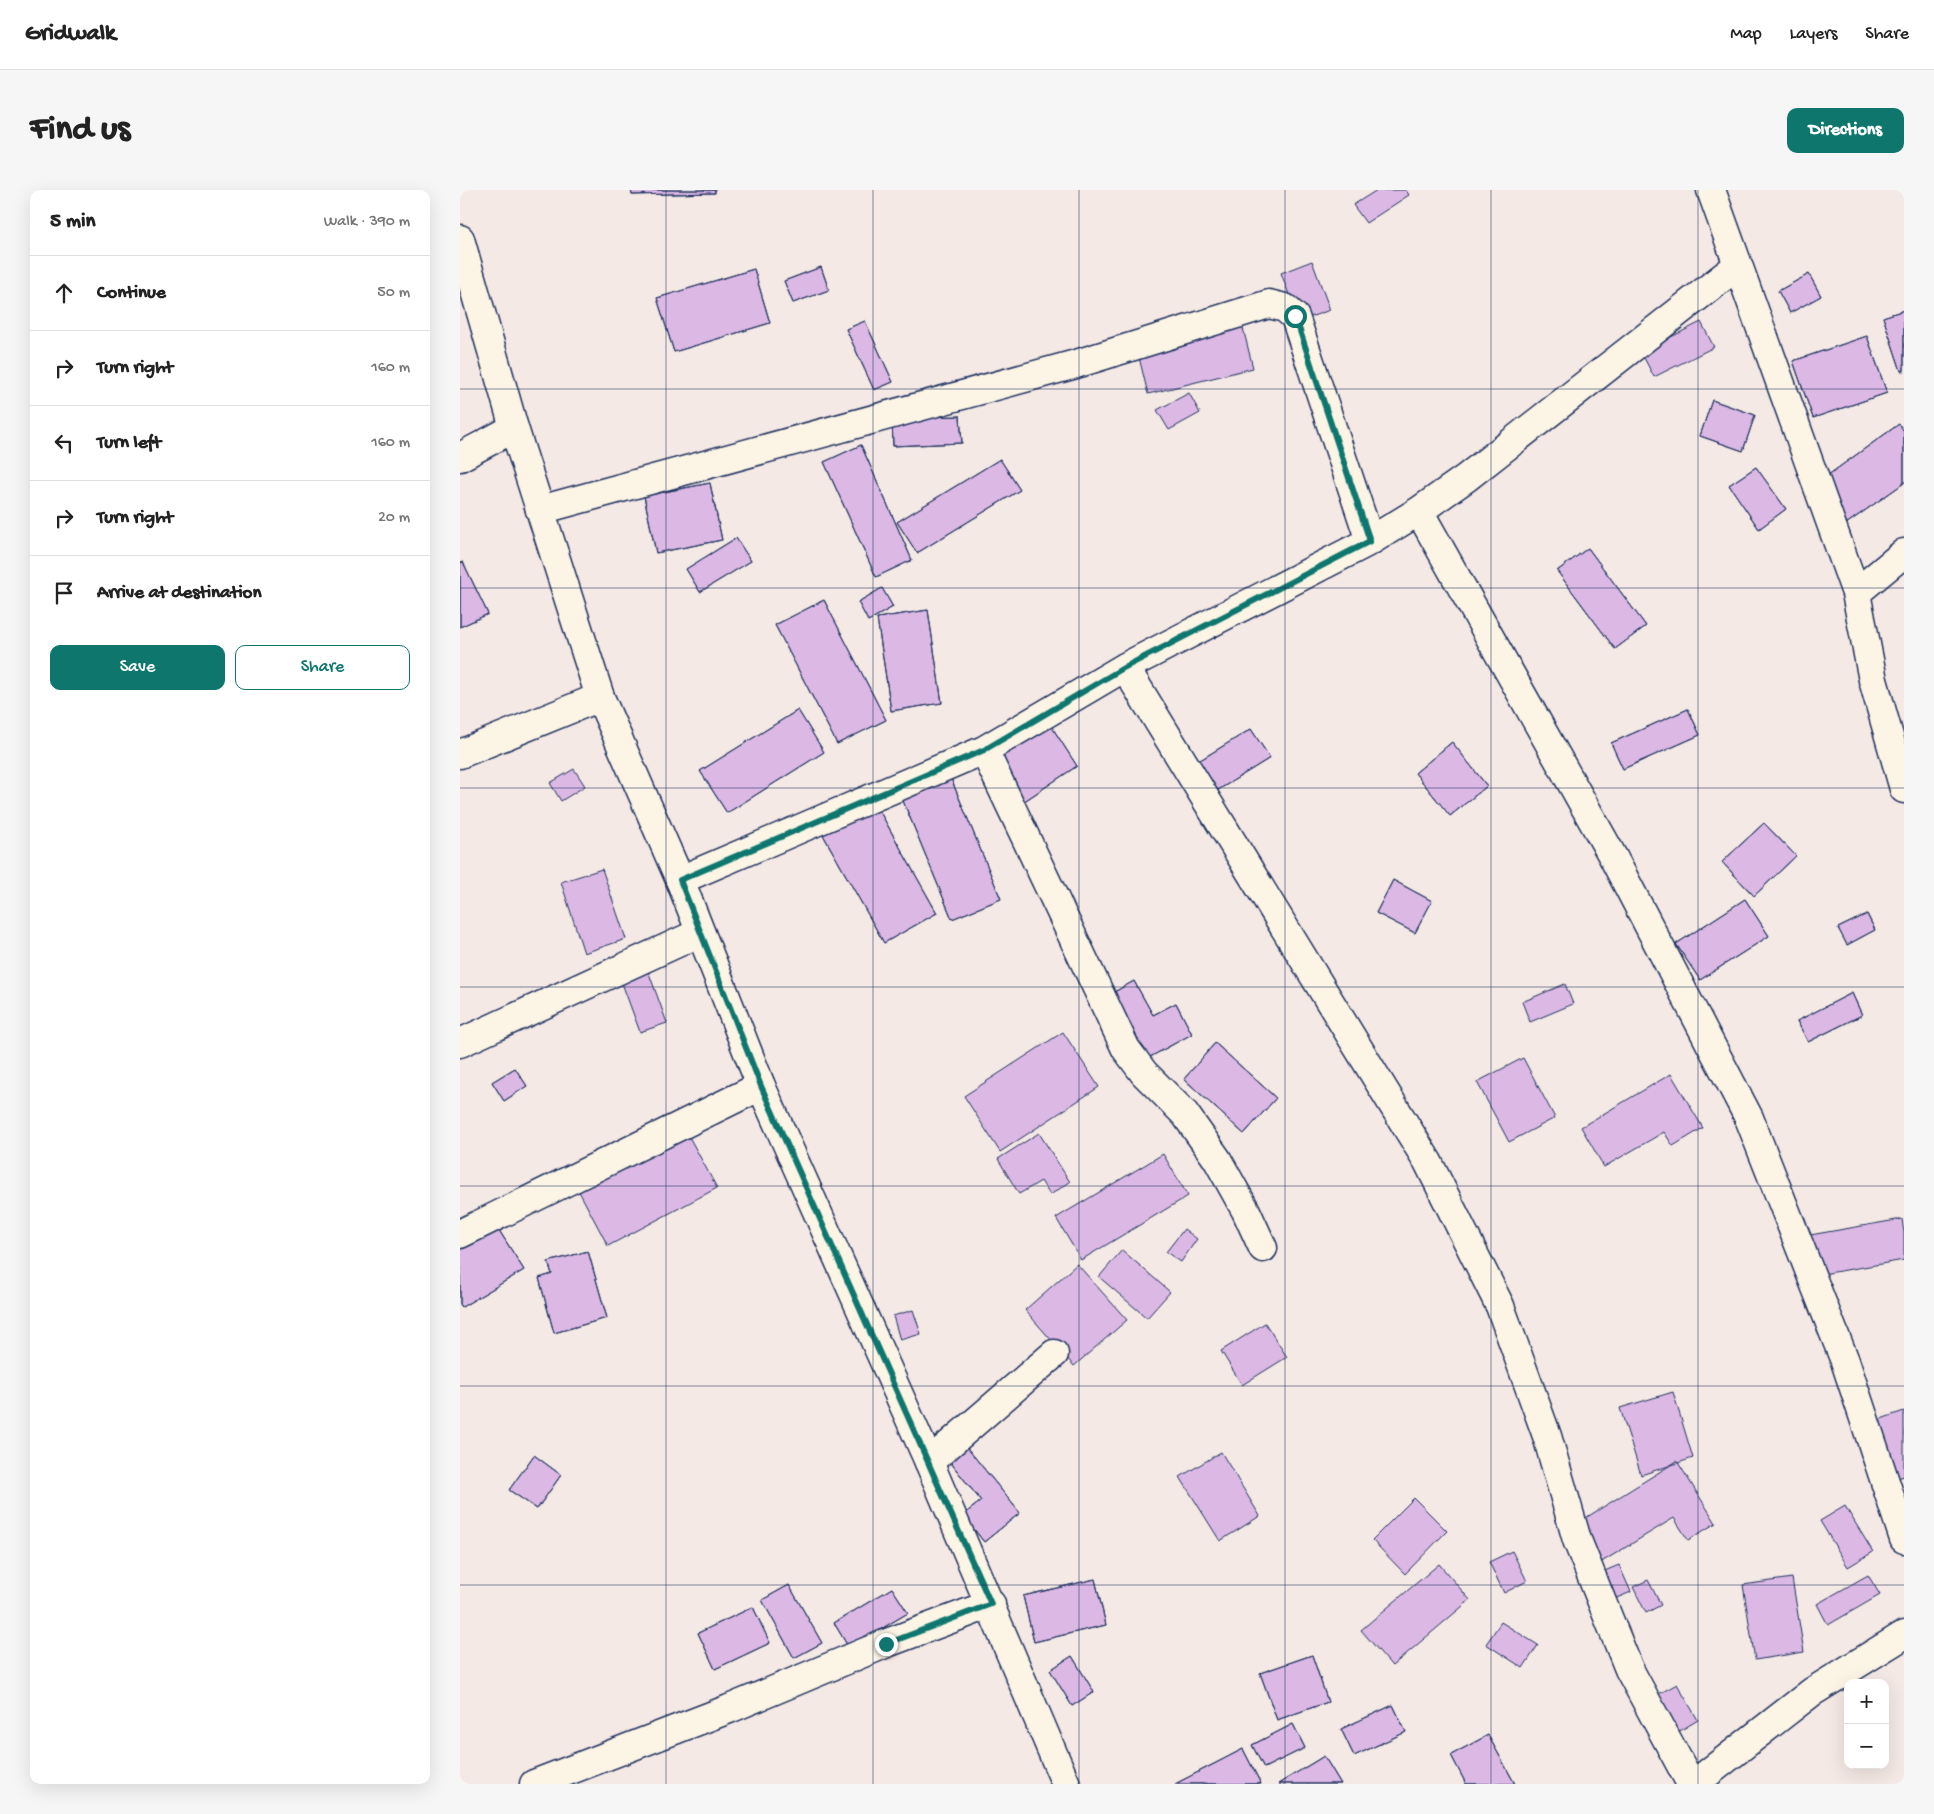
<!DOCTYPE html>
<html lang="en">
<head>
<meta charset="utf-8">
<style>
	:root { --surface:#fff; --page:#f6f6f6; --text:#222; --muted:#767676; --line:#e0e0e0; --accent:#0f766e }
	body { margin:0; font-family:"Gochi Hand",sans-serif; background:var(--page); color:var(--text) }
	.controls { position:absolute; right:15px; bottom:15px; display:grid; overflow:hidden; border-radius:10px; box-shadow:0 5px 20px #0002 }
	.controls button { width:45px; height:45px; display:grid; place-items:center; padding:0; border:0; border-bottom:1px solid var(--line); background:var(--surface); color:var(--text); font:25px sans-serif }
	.stop { position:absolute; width:15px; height:15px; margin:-11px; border:4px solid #0f766e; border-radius:50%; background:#fff }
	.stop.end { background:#0f766e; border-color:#fff; box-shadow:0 1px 5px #0008 }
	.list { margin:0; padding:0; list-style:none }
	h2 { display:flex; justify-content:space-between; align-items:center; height:65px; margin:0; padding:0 20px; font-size:21px }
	h2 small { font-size:16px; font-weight:400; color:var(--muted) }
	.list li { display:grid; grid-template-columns:32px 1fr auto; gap:15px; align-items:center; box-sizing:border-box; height:75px; padding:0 20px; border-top:1px solid var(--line) }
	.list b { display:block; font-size:19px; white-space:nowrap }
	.list em { font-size:16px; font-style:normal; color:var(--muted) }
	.actions { display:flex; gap:10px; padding:15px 20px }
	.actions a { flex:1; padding:11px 0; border:1px solid var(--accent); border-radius:10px; text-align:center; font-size:18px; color:var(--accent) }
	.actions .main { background:var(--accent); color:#fff }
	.icon { flex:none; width:28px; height:28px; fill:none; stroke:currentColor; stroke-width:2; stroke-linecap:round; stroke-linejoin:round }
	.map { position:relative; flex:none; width:1444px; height:1594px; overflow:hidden; border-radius:10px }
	header { display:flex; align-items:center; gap:30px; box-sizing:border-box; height:70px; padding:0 25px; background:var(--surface); border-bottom:1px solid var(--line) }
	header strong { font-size:24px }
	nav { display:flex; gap:28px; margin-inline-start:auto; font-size:18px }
	.intro { display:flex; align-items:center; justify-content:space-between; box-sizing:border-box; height:120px; padding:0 30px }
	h1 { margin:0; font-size:35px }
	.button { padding:12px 22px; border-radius:10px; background:var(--accent); color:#fff; font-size:18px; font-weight:700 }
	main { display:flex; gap:30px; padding:0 30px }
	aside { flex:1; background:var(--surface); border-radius:10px; box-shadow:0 5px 20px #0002 }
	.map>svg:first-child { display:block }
	.building { fill:#dbb9e4; stroke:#1b2f5e }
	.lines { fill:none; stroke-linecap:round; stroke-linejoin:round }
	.street-casing { stroke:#1b2f5e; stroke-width:31 }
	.secondary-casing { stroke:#1b2f5e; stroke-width:31 }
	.street { stroke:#fcf5e5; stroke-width:28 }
	.secondary { stroke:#fcf5e5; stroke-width:28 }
	.route { stroke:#0f766e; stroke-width:6 }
	.grid { fill:none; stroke:#1b2f5e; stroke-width:1; stroke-opacity:0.55 }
</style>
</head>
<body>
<header>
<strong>Gridwalk</strong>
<nav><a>Map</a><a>Layers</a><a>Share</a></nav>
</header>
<div class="intro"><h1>Find us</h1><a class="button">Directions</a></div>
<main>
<aside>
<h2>5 min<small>Walk · 390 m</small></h2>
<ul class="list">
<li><svg class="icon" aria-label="ahead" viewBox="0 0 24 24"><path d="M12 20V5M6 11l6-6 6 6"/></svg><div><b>Continue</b></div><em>50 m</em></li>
<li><svg class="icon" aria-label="right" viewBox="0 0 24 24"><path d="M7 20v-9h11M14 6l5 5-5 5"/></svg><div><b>Turn right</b></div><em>160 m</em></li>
<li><svg class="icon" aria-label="left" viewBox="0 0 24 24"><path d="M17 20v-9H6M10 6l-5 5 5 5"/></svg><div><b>Turn left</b></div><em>160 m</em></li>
<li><svg class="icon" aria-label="right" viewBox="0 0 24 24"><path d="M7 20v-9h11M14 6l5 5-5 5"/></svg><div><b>Turn right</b></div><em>20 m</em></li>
<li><svg class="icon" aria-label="arrive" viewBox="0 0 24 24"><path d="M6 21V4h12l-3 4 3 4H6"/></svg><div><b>Arrive at destination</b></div></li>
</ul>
<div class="actions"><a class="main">Save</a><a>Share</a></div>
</aside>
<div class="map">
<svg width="1444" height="1594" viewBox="0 0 1444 1594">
	<rect width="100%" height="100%" fill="#f5e9e5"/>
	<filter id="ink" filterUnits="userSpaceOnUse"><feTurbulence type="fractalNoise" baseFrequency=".02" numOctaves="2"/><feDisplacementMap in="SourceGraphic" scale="10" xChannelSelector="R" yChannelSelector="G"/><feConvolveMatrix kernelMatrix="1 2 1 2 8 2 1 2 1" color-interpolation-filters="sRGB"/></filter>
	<g filter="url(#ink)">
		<!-- building -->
		<path class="building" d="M171,0H255V3L172,5Z
			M171,0H255V3L172,5Z
			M917,0H946L949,5L906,33L893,15Z
			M852,71L870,120L839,131L821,83Z
			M361,77L369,100L333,113L324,91Z
			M361,77L369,100L333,113L324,91Z
			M294,79L310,133L214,162L197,108Z
			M294,79L310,133L214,162L197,108Z
			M1349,84L1361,106L1330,123L1318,101Z
			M1349,84L1361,106L1330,123L1318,101Z
			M778,118L793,178L688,204L673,143Z
			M1444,120V181H1441L1423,127Z
			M1444,120V181H1441L1423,127Z
			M405,131L433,192L414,200L386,139Z
			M405,131L433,192L414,200L386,139Z
			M1241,132L1254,157L1194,187L1181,162Z
			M1407,146L1427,203L1353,228L1333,171Z
			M1407,146L1427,203L1353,228L1333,171Z
			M729,203L740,223L709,240L697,220Z
			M1252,210L1295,225L1283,261L1240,246Z
			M1252,210L1295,225L1283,261L1240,246Z
			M500,226L502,253L433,256L432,228Z
			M500,226L502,253L433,256L432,228Z
			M1439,234L1444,241V293L1386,334L1357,293Z
			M1439,234L1444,241V293L1386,334L1357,293Z
			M401,255L452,370L416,387L364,272Z
			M401,255L452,370L416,387L364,272Z
			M540,269L560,300L457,363L437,332Z
			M540,269L560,300L457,363L437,332Z
			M1296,277L1326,319L1299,339L1269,295Z
			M1296,277L1326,319L1299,339L1269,295Z
			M250,293L262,350L196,363L184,306Z
			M250,293L262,350L196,363L184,306Z
			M276,348L291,371L240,402L226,379Z
			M276,348L291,371L240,402L226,379Z
			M1128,358L1186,436L1155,459L1097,381Z
			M1128,358L1186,436L1155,459L1097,381Z
			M3,372L28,424L0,437V373Z
			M3,372L28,424L0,437V373Z
			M422,398L433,417L408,431L398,412Z
			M422,398L433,417L408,431L398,412Z
			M364,410L426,530L377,554L315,435Z
			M364,410L426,530L377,554L315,435Z
			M468,420L482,513L431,521L417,428Z
			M468,420L482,513L431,521L417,428Z
			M1228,519L1240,545L1163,579L1151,553Z
			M1228,519L1240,545L1163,579L1151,553Z
			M338,520L364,562L267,623L240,581Z
			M338,520L364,562L267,623L240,581Z
			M588,531L617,576L560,614L530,569Z
			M588,531L617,576L560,614L530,569Z
			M791,539L810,568L750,605L732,575Z
			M791,539L810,568L750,605L732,575Z
			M992,552L1027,596L990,626L955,583Z
			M992,552L1027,596L990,626L955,583Z
			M114,579L125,596L101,611L90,593Z
			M490,586L541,709L492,729L441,606Z
			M490,586L541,709L492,729L441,606Z
			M415,613L477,723L424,753L362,643Z
			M415,613L477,723L424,753L362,643Z
			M1304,633L1336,666L1294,706L1262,672Z
			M1304,633L1336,666L1294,706L1262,672Z
			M142,679L166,749L124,763L101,692Z
			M933,690L972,711L955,743L916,723Z
			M933,690L972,711L955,743L916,723Z
			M1285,709L1309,746L1240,790L1216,754Z
			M1285,709L1309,746L1240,790L1216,754Z
			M1407,724L1415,740L1387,755L1378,738Z
			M1407,724L1415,740L1387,755L1378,738Z
			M186,775L207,833L180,842L159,785Z
			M674,791L693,825L716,813L732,844L681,872L645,807Z
			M674,791L693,825L716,813L732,844L681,872L645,807Z
			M1105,794L1113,814L1070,832L1062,812Z
			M1392,803L1402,825L1348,852L1337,831Z
			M1392,803L1402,825L1348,852L1337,831Z
			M603,842L639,897L540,962L504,906Z
			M755,853L816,908L784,944L724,889Z
			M755,853L816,908L784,944L724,889Z
			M1063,868L1095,928L1049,952L1017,892Z
			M55,878L67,896L44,911L32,892Z
			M55,878L67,896L44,911L32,892Z
			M1211,884L1243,938L1213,956L1204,942L1144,977L1121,937Z
			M221,932L257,998L148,1056L113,990Z
			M579,943L610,992L590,1005L581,991L559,1004L538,969Z
			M703,964L728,1006L621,1070L596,1028Z
			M1442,1029L1444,1043V1070L1357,1085L1350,1045Z
			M37,1037L64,1080L2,1117L0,1114V1059Z
			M37,1037L64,1080L2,1117L0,1114V1059Z
			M724,1039L737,1049L721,1072L706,1062Z
			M662,1060L710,1102L687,1128L639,1087Z
			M128,1061L147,1128L94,1143L79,1088L92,1084L88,1072Z
			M128,1061L147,1128L94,1143L79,1088L92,1084L88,1072Z
			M617,1074L667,1130L614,1176L565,1120Z
			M453,1120L461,1144L440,1150L433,1126Z
			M805,1133L827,1167L782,1195L761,1161Z
			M1213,1202L1233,1268L1181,1285L1160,1218Z
			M1444,1221V1286L1435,1289L1415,1231Z
			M504,1254L560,1323L524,1352L503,1325L521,1311L487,1268Z
			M504,1254L560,1323L524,1352L503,1325L521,1311L487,1268Z
			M761,1262L800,1326L760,1351L720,1287Z
			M74,1265L101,1285L77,1319L49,1300Z
			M74,1265L101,1285L77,1319L49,1300Z
			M1217,1271L1256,1333L1228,1350L1214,1328L1135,1376L1111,1337Z
			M954,1308L987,1341L945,1384L912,1350Z
			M1385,1316L1413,1362L1388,1377L1360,1331Z
			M1052,1361L1067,1391L1044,1403L1029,1372Z
			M979,1374L1010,1410L932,1476L901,1440Z
			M1159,1375L1171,1402L1135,1417L1123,1390Z
			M1408,1385L1420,1405L1368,1435L1357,1414Z
			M1332,1388L1344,1462L1295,1470L1283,1395Z
			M635,1389L646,1435L574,1452L563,1406Z
			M635,1389L646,1435L574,1452L563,1406Z
			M1188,1390L1201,1415L1186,1423L1173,1397Z
			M329,1395L362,1453L334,1468L302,1410Z
			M329,1395L362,1453L334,1468L302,1410Z
			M432,1398L448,1423L389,1458L374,1433Z
			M432,1398L448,1423L389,1458L374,1433Z
			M293,1417L310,1453L255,1479L238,1443Z
			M293,1417L310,1453L255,1479L238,1443Z
			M1041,1432L1078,1455L1063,1478L1026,1454Z
			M852,1465L868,1512L817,1530L800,1483Z
			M852,1465L868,1512L817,1530L800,1483Z
			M612,1466L634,1502L612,1516L590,1480Z
			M612,1466L634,1502L612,1516L590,1480Z
			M1217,1494L1238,1530L1208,1548L1186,1511Z
			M933,1515L946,1542L894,1566L881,1539Z
			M933,1515L946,1542L894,1566L881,1539Z
			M833,1534L845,1558L804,1578L792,1555Z
			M833,1534L845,1558L804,1578L792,1555Z
			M1028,1545L1055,1594H1006L991,1565Z
			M1028,1545L1055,1594H1006L991,1565Z
			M783,1559L801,1594H715Z
			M783,1559L801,1594H715Z
			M864,1566L881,1594H818Z
			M864,1566L881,1594H818Z"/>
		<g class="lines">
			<!-- street casing -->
			<g class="street-casing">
				<path id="street" d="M1251,0L1396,403L1413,490L1444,599
					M0,267L54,238
					M80,320L616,174L809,114L825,118L835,127L910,351
					M959,321L1153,667L1289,928L1385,1171L1444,1349
					M1396,403L1444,363
					M665,477L968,972L1040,1116L1087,1246L1117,1350L1169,1479L1231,1594
					M524,560L666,859L684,883L725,924L757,969L786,1021L803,1058
					M0,564L140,507
					M220,690L524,560L665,477L910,351L959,321L1006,288L1277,76
					M0,853L239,743
					M0,1044L301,896
					M469,1272L594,1164
					M74,1594L269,1519L427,1453L531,1414
					M1234,1594L1352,1502L1444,1445"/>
			</g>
			<!-- secondary casing -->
			<g class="secondary-casing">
				<path id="secondary" d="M0,49L54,238L140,507L220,690L301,896L469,1272L606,1594"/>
			</g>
			<!-- street -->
			<use href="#street" class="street"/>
			<!-- secondary -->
			<use href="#secondary" class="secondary"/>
		</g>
	</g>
	<g class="lines" filter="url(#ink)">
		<!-- route -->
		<path class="route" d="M426,1454L531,1414L301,896L220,690L524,560L665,477L910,351L835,126"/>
	</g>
	<!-- grid -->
	<path class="grid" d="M206,0V1594M413,0V1594M619,0V1594M825,0V1594M1031,0V1594M1238,0V1594M0,199H1444M0,398H1444M0,598H1444M0,797H1444M0,996H1444M0,1196H1444M0,1395H1444"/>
</svg>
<div class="controls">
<button>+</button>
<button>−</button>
</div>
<div class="stop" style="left:835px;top:126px"></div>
<div class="stop end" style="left:426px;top:1454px"></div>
</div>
</main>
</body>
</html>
